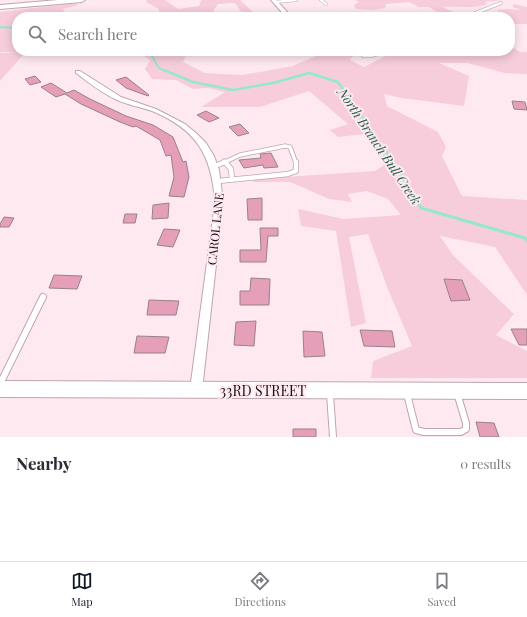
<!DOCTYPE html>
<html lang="en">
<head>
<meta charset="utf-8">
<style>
	:root { --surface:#fff; --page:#f2f2f3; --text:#2b2b33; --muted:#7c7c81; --line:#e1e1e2; --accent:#111827 }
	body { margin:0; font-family:"Playfair Display",serif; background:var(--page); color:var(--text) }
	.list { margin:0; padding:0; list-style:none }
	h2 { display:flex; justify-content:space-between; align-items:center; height:52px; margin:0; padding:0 16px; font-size:17px }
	h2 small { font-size:13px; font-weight:400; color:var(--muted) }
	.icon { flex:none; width:22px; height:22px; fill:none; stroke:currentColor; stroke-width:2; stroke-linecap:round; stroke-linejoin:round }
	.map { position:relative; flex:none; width:527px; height:437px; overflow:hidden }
	.search { position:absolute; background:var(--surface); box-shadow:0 2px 10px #0003; left:12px; right:12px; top:12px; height:44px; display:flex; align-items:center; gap:10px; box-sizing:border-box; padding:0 14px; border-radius:16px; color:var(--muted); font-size:15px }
	.sheet { height:124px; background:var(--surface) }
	nav { display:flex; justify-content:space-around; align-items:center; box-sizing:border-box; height:56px; border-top:1px solid var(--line); background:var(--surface); font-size:11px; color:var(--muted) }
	nav a { display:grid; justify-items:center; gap:2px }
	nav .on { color:var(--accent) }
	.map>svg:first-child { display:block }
	.green { fill:#f7cddc }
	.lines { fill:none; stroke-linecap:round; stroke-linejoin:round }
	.stream-far2 { stroke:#95e7ce; stroke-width:2 }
	.stream-far1 { stroke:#95e7ce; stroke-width:2.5 }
	.stream { stroke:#95e7ce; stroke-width:3 }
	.building { fill:#e59fb9; stroke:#998189 }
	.lane-far3-casing { stroke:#bfa6ae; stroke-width:3.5 }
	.lane-far2-casing { stroke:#bfa6ae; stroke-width:5 }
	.lane-far1-casing { stroke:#bfa6ae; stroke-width:6 }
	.lane-casing { stroke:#bfa6ae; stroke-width:8 }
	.street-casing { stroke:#bfa6ae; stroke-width:2 }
	.secondary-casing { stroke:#bfa6ae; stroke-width:2 }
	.lane-far3 { stroke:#fff; stroke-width:2.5 }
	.lane-far2 { stroke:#fff; stroke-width:3.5 }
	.lane-far1 { stroke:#fff; stroke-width:4.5 }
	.lane { stroke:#fff; stroke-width:6 }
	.street { fill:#fff; fill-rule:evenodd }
	.secondary { fill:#fff; fill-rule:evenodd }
	.labels { text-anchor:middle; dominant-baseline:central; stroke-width:4; stroke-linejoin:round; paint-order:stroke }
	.street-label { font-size:12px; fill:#170f12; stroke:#ffe9f0 }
	.water-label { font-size:13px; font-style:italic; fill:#1d5e4e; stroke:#ffe9f0 }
	.near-street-label { font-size:14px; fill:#170f12; stroke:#ffe9f0 }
</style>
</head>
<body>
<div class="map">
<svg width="527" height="437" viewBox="0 0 527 437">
	<rect width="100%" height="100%" fill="#ffe9f0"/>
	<!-- green -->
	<path class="green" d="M147,0H165L178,9L199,6L201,0H240L253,12L242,13L235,3L218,4L213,11L218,17H159V9L146,2Z
		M355,0H503L485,2L487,4C473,9 458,6 442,7L460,15L454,17H436L439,13L429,7H419L409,2L386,4L385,8L372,10L356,9L354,5L359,2Z
		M74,3L79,5L63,9L66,17H17V51H32L30,55L26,53L0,52V12Z
		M513,4L527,7V24H510V16L497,13L498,10L508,9L521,10L513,7Z
		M510,46L520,52H527V74L504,73L468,63H439L469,76L464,106L401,98L384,94L387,106L438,132L446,147L442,156L462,196L527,200V295L495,247L440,236L453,255L514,314L496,335L527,351V378H371L373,361L412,346L387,287L368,234L349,237L366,323L351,327L336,231L301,226L298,209L344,219L401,215L388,199L367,191L348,194L352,202L329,199L290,182H253L255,179L375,171L384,165L365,134L338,137L330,130L348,124L309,91L260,107H201L225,92L207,88L193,89L176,80L152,79L145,69L150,60L136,51H188L183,62L205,73L242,75L293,66L311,58L331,51H356L350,60L364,67L395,51H510Z
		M0,53H25L0,81Z"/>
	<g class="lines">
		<!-- stream-far2 -->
		<path class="stream-far2" d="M0,27L17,28
			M149,51L159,68L166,71"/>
		<!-- stream-far1 -->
		<path class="stream-far1" d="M164,70L193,82L233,90L273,83L309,73L338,82L394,163"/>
		<!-- stream -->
		<path class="stream" d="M393,162L421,208L525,238L527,241"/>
	</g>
	<!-- building -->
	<path class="building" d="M35,76L41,82L30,85L25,79Z
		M126,77L149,95L148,96L126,88L116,80Z
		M51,83L67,93L74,90L90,99L126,116L153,125L173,137L183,162L186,161L189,177L184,197L169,196L174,177L171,155L166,156L160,140L136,126L133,127L120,122L81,104L65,94L56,97L41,87Z
		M512,101L525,102L527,110L514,109Z
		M206,111L219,118L209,122L197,115Z
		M240,124L249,133L238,136L229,127Z
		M271,153L278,167L264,168L263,165L244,168L239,160L261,158L260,154Z
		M262,198V220H248L247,199Z
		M169,203L168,218L152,219L153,205Z
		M125,214H137L135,223H123Z
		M4,217L14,218L9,227H0V224Z
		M260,228H278V236H268L266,262H240V250H261Z
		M164,229L180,230L173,247L157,245Z
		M54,275L82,276L77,289L49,288Z
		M251,278L270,279L269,305H240V291H250Z
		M444,279L462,280L470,300L451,301Z
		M149,300L179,301L176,315H147Z
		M256,321L254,346L234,345L236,322Z
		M511,329H527V345H519Z
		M360,330L392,331L395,347L364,346Z
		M303,331L322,332L325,356L304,357Z
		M137,336L169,337L165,353H134Z
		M476,422L494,423L499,437H480Z
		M293,429H316V437H293Z"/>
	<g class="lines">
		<!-- lane-far3 casing -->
		<g class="lane-far3-casing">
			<path id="lane-far3" d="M321,0L326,4
				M275,2L296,0
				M465,17L501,3
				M361,51L363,56C370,57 376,56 381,51"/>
		</g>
		<!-- lane-far2 casing -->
		<g class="lane-far2-casing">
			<path id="lane-far2" d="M224,161L226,163
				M223,163L240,155L285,146L290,147L296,163"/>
		</g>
		<!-- lane-far1 casing -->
		<g class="lane-far1-casing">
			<path id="lane-far1" d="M225,162L231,169L232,179
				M215,166L225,162
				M218,181L288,174L296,171V162"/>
		</g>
		<!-- lane casing -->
		<g class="lane-casing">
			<path id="lane" d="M0,384L43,297
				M330,394L333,437
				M407,394L416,430L424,432H461L466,429V423L457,393"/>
		</g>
		<!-- street casing -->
		<g class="street-casing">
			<path id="street" d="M271,0H276L290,15V17H286Z
				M76,71H80L121,97L156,109L185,124L196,133L206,143L214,156L219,170L223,202L202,390L200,394L196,395L192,394L190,390L215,202C212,155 196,129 152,111C140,107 128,105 117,100C102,93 89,83 76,73Z"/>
		</g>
		<!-- secondary casing -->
		<g class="secondary-casing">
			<path id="secondary" d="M58,0H85L82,2L0,9V5Z
				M0,381L527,383V399L0,397Z"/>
		</g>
		<!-- lane-far3 -->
		<use href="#lane-far3" class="lane-far3"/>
		<!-- lane-far2 -->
		<use href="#lane-far2" class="lane-far2"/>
		<!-- lane-far1 -->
		<use href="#lane-far1" class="lane-far1"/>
		<!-- lane -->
		<use href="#lane" class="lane"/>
		<!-- street -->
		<use href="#street" class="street"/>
		<!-- secondary -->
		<use href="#secondary" class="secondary"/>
	</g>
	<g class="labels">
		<!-- street labels -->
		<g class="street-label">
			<text transform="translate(215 229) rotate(-84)">CAROL LANE</text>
		</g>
		<!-- water labels -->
		<g class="water-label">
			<text transform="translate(380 146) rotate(56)">North Branch Bull Creek</text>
		</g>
		<!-- near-street labels -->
		<g class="near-street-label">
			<text x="263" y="390">33RD STREET</text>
		</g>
	</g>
</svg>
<div class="search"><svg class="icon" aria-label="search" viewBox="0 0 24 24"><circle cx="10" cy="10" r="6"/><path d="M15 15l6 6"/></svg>Search here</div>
</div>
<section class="sheet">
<h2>Nearby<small>0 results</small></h2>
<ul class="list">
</ul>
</section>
<nav>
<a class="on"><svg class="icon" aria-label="map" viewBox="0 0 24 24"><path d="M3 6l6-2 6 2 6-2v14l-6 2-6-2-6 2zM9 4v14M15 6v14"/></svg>Map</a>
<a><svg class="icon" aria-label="directions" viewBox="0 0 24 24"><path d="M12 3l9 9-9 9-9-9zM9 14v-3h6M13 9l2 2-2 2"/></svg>Directions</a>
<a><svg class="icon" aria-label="saved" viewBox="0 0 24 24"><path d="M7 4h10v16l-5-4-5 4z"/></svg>Saved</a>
</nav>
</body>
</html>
